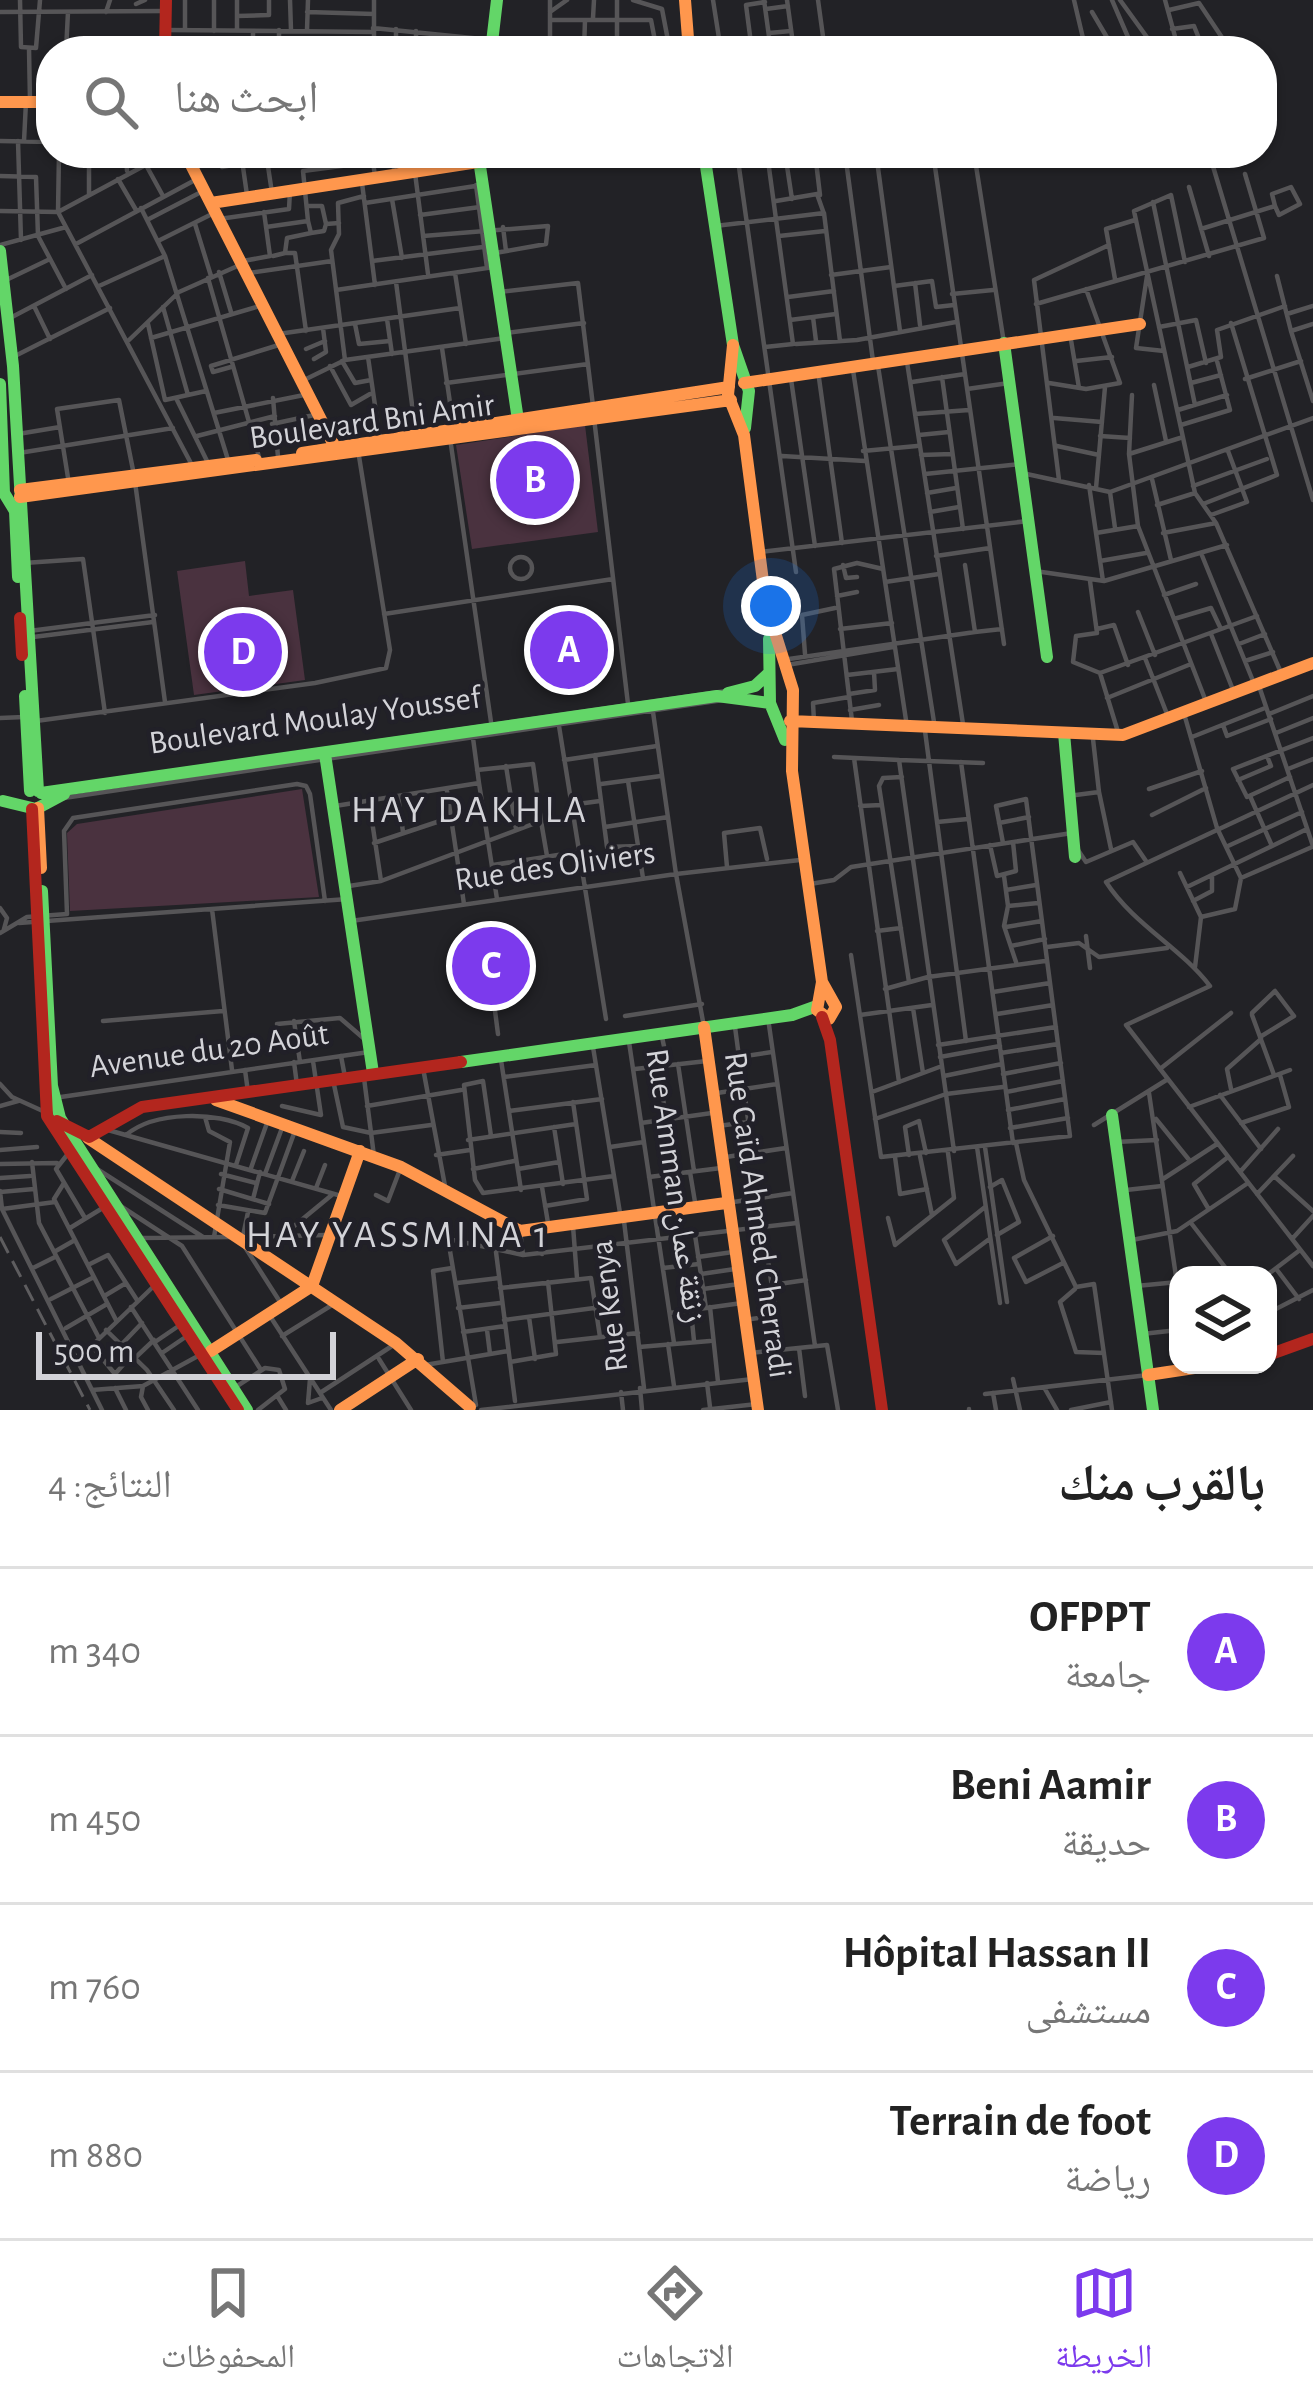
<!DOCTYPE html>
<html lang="ar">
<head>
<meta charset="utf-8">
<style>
	:root { --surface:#fff; --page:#f2f2f2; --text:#222; --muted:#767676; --line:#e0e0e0; --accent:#7c3aed }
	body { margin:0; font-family:"Alegreya Sans","Noto Naskh Arabic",sans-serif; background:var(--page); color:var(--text); direction:rtl }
	.controls { position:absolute; right:36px; bottom:36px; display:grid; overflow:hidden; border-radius:24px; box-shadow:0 3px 9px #0004 }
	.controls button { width:108px; height:108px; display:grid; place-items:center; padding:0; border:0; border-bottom:3px solid var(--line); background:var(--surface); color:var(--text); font:60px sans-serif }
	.scale { position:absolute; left:36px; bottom:30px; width:300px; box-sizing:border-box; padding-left:12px; border:6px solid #d3d3d8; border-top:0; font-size:33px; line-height:42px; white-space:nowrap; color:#d3d3d8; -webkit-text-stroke:9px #212028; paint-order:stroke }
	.you { position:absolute; left:771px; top:606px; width:42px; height:42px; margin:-30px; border:9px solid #fff; border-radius:50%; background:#1a73e8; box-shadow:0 0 0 18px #1a73e833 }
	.badge { display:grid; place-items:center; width:78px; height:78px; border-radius:50%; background:var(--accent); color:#fff; font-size:39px; font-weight:700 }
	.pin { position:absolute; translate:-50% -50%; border:6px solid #fff; box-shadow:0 3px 12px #0006 }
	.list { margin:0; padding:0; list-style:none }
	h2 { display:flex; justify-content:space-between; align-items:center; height:156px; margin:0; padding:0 48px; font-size:51px }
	h2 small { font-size:39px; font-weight:400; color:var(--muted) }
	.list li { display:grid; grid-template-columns:78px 1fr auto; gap:36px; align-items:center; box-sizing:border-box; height:168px; padding:0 48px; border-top:3px solid var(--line) }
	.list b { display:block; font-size:45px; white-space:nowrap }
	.list p { margin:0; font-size:39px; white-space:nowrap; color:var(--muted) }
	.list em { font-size:39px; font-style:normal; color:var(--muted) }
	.icon { flex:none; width:66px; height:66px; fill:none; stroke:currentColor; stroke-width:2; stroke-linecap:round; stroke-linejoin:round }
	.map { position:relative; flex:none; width:1313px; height:1410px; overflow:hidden; direction:ltr }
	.search { position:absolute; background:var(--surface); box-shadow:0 3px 9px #0004; left:36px; right:36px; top:36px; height:132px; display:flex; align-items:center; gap:30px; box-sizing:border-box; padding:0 42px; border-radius:48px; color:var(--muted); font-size:45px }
	.sheet { height:828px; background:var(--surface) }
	nav { display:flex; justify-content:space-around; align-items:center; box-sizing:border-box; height:168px; border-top:3px solid var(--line); background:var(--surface); font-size:33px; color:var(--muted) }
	nav a { display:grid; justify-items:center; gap:6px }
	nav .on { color:var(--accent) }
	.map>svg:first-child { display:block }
	.green { fill:#4a323f }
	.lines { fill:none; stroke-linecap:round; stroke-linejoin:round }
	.street { stroke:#565557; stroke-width:4.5 }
	.fast { stroke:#63d668; stroke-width:12 }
	.slow { stroke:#ff974d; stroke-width:12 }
	.jam { stroke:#b3261e; stroke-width:12 }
	.rail { stroke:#5e5d5f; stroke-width:3; stroke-dasharray:18 9; stroke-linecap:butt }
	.labels { text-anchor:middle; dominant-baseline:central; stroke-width:9; stroke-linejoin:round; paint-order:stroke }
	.street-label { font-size:33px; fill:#d3d3d8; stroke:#212028 }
	.quarter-label { font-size:39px; letter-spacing:3px; fill:#d3d3d8; stroke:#212028 }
</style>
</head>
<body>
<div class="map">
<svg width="1313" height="1410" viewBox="0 0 1313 1410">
	<rect width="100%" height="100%" fill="#222226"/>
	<!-- green -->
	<path class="green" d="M585,425L598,532L472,549L456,445Z
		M245,561L249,596L293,590L305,680L194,695L177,571Z
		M302,789L319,897L70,911L67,833L77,824Z"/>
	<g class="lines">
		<!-- street -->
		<path class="street" d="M20,0L21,47L36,48L40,0
			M214,0V31
			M237,0V30
			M290,0L291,30
			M374,0V51
			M633,0L662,9L670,51
			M713,0L721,51
			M764,0L771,51
			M787,0L794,51
			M818,0L825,51
			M1074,0L1086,51
			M1112,0L1134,51
			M1120,0L1157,51
			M1165,0L1179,51
			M136,4L145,0
			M766,9L788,6
			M1169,10L1199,3L1231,51
			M0,12L166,11
			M106,12L110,0
			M307,12L374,14
			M550,12L567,0
			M1092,12L1115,51
			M237,16L269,15V0
			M593,18L594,0
			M550,20H651L656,46
			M373,28L492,40
			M396,29V51
			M1172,29L1194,26L1204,51
			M165,30L374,32
			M185,30V0
			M279,30V51
			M307,30L308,0
			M769,33L791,31
			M550,41H617
			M29,48L30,102
			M165,50H231
			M66,51L68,12
			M253,51V31
			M416,51V31
			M550,51V0
			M584,51L585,20
			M617,51V0
			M732,51L752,48
			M752,51L746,5L765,2
			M1230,51H1246
			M1262,87L1274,85
			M47,102L51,52
			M0,141L51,142
			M18,141L21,240
			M24,141L26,102
			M59,153L58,212L194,469
			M89,153V194
			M126,153L127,171
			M213,153L222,167L243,163
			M241,153L247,195
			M266,153L272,193
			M372,153L375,177
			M455,153V166
			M737,153L796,572
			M785,153L792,199
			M815,153L820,195
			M845,153L873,361
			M876,153L900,331
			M933,153L1004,644
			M974,153L1004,343
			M1209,153L1313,500
			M146,165L163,196
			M415,173L428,274
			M0,176L36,177L38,236L66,289
			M394,176V153
			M118,179L136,210
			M362,183L375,285
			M476,185L487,268
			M1189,187L1209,256
			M392,199L402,258
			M776,201L817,194L823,211
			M1153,202L1195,405
			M365,203L482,185
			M307,206H322L326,224L339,223
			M0,211L58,212L168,153
			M420,215L480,207
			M219,219L289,209L290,191
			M147,220L205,190
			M195,224L211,276
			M715,226L824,213L840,341
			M266,227L308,221L303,171L372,162
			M503,227L506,251
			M1201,229L1275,206L1279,215L1300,204L1291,187L1272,194L1275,206
			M311,233L324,231L326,224
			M423,236L548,226L546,244L495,253
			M779,236L825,231
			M158,241L216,212
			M76,244L197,179
			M0,245L66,227
			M285,253H295L306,331
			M165,256L229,463
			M273,256L285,253L287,238L311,233L308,221
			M243,261L270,256L264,212
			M372,261L491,246
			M1185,262L1171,195L1134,211L1195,493L1216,523L1282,675
			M219,272L231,312
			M249,273L332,261
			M455,273L466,344
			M831,275L891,267
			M1147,276L1136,348L1164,351
			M1277,276L1291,331
			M208,278L259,457
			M1115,279L1106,229L1135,220
			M2,282L50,259
			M396,282L416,435
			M915,283L920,325
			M99,286L165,256L141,208
			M894,286L932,281L936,307L954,305
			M336,290L494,267
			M499,292L578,283L593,406
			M952,294L993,290
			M788,297L834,291
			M1036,304L1264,238L1245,174
			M34,306L50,339
			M163,307L188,395
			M1287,314L1313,306
			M12,317L92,275
			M813,317L816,341
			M387,319L392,354
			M790,320L836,314
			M148,324L165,400
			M355,324L359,344L390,341
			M1313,324L1291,331L1313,401
			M1159,327L1196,320L1206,363
			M506,333L584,323
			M278,334L460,308
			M1070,334L1079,388
			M151,338L263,305
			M129,340L179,292L242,264
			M796,344L857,340L956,322
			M765,347L793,344L767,153
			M442,348L454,430
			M306,349L325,341
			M13,357L110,308
			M368,357L380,440
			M314,359L326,352L323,328
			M345,360L331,250L339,234L338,203L364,196
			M342,361L355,383L371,380
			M1076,361L1112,357
			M907,362L963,724
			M211,366L282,344
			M211,366L213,372L231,367
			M330,366L351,405L370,394
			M878,366L934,722
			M1188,367L1221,357L1217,330L1285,306
			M853,370L906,720
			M818,371L842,543
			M942,377L963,529
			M791,379L815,546
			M1245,379L1301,361
			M302,381L345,360L505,338
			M912,382L965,374
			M446,383L588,364
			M1049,383L1086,389L1120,383L1086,289
			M1191,383L1221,375
			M1154,385L1166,441
			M967,389L1009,383
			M1132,395L1129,454L1138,526L1205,699
			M176,398L208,463
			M273,398L278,457
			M165,400L206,391
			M1178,410L1227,395
			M214,413L309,394
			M915,414L969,410
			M594,418L628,704
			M1054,418L1102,422
			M272,424L319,414
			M1181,425L1230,410L1217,361
			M18,434L60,427
			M919,435L949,432
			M197,436L275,416
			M1100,436L1130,438
			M450,438L491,722
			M1057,446L1099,455
			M863,451L917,446
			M19,453L173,428
			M1129,454L1180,438
			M921,455L952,454
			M782,456L865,461
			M1022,473L1110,492L1313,418
			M925,474L1020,464
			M1152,479L1171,560
			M1059,480L1034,280L1109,245
			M135,482L165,702
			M69,484L57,409L119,400L134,475
			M1089,485L1103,581
			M1193,486L1267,459
			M1096,488L1105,387
			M1110,492L1115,528
			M927,493L956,488
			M1203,504L1277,475L1231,323
			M1157,505L1195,493
			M930,512L959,507
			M1211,515L1247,502L1228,451
			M1096,533L1138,526
			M1163,533L1216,523
			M760,552L1028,521
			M1201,553L1253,681
			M936,556L990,548
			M510 568a11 11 0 1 1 22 0a11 11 0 1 1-22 0Z
			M1100,561L1146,553
			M24,563L83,559L105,713
			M843,565L846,578L857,577
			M1035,571L1104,581L1227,545
			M1090,581L1097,633L1076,636L1073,662L1100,673
			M885,582L939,574
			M1164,595L1196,584
			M837,596L857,592
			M1138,612L1155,655
			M384,614L613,579
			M1174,619L1211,608L1220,627
			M840,629L892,623
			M1097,629L1114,625L1128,665
			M29,631L155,615
			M975,632L1002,629
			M1211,634L1233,690
			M33,637L153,622
			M1239,644L1265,634
			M805,654L802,615L835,608
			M1145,658L1167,714
			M789,659L975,632L965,565
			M1245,661L1273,652
			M787,665L893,647
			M847,675L898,669
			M1259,686L1313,846
			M849,694L875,690L874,672
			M1107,698L1191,664
			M850,710L879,705
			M1269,714L1313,696
			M1185,717L1217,828L1241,878L1235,909L1201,917L1195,967
			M0,718L24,717
			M36,721L315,683L386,668L390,650L358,450
			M814,721L813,703L849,697
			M852,721L834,569L857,563L883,569
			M1223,725L1227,736L1271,719
			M559,726L606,1019
			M925,731L966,1041
			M1118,732L1100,673L1257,616
			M1276,733L1313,718
			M1192,737L1265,708
			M595,755L607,847L638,846
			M834,757L899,760
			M854,758L899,1082
			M564,760L657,746
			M961,762L1013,1143
			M506,766L516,829
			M1288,769L1313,759
			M902,777L883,778L879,786L909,982
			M1290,777L1247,797L1233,769L1313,738
			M1238,780L1271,766L1267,756
			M628,781L643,878
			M479,783L497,899
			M601,784L661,776
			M1313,785L1106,882C1134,925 1180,947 1210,986L1126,1025L1313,1266
			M55,788L726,691
			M1149,789L1202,771
			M447,791L464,904
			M1099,792L1111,849
			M398,796L403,832
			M1068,796L1099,792L1093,739
			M1250,796L1272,846
			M64,798L723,700
			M369,801L381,881
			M570,805L600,801
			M335,806L479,783L473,738
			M860,806L881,805
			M1152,815L1206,788
			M541,821L547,856
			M937,822L968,819
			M999,823L1029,817
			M605,827L668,817
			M374,843L452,817
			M990,845L997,876L1016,871L1013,842
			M1228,846L1302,812
			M1078,850L1086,862L1133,842L1146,861
			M493,865L577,852
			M727,867L724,833L760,828L767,859
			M1180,873L1201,917
			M1004,876L1008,906L1038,903
			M1241,878L1312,847
			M810,884L834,880L851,867L1072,833
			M349,886L381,881L541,821L533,764L477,770
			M1187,887L1307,829
			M1006,890L1036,885
			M1193,901L1212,891V877
			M1008,906L1004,926L1016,962
			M0,908L7,918L4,929
			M212,909L232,1070
			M67,914L64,831L73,818L297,784L306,786L310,794L325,901
			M351,921L676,874L653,712
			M19,923L348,899
			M1006,927L1042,921
			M877,931L901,928
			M0,933L27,917L67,914
			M1086,936L1090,968
			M1011,946L1045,939
			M1047,947L1079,943L1099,957L1167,948
			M851,955L881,1157L1070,1136L1026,799L996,806L1003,843
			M885,989L928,977L1045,961
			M993,992L1050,983
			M494,1003L498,1034
			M913,1008L923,1073
			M997,1014L1053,1005
			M860,1015L932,1005
			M625,1016L702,1004
			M768,1018L815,1346
			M103,1021L223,1011
			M294,1021L300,1062
			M277,1024L340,1018L369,1043
			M704,1027L676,874L800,860
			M735,1027L739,1057L772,1052
			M662,1037L668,1065
			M1260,1037L1294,1016L1275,991L1252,1013V1015L1274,1075
			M629,1042L674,1343
			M938,1045L1056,1027
			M593,1047L620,1213
			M1001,1053L1058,1044
			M341,1056L345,1077
			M940,1057L1000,1046
			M501,1060L521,1190
			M294,1062L297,1085
			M678,1064L694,1171
			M942,1066L899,760L983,763
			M658,1067L675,1174
			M423,1068L445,1186
			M635,1069L707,1061
			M1160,1069L1231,1013
			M245,1070L248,1092
			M1003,1074L1061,1063
			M944,1076L1002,1064
			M504,1077L596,1065
			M364,1078L374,1156
			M333,1080L343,1127L371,1133L431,1125
			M0,1084L12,1097L45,1112
			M744,1089L750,1135
			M1231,1089L1227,1069L1261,1039
			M872,1092L942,1066L954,1151
			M1006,1092L1063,1081
			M717,1093L777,1084
			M1149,1093L1178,1290
			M1220,1095L1261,1149
			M54,1098L369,1052
			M0,1106L18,1101
			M282,1106L321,1115L313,1061
			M367,1106L461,1090
			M1189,1107L1290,1070
			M1008,1110L1065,1099
			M509,1111L602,1099
			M205,1117L209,1131L230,1142L214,1237
			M875,1119L946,1094L1003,1087
			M1156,1119L1190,1161
			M641,1123L712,1113
			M1241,1123L1289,1107L1280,1075
			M1094,1125L1168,1079
			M718,1126L748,1122
			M554,1127L563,1184
			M1010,1128L1068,1118
			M108,1130L345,1197
			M0,1132L21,1133
			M126,1135C154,1111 218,1111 248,1128L236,1165
			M491,1136L483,1081L464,1085L475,1180L483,1193L614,1176
			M468,1140L576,1124
			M1115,1142L1157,1140
			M1016,1143L1024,1180L1076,1287L1094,1284L1112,1410
			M610,1147L644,1142
			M977,1147L1000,1303
			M985,1147L1007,1302
			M0,1150L37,1147
			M67,1155L56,1169L85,1218
			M436,1155L470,1150
			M909,1155L905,1127L919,1121L926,1153
			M920,1156L932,1215
			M726,1157L786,1148
			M895,1157L900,1194L927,1189
			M32,1162L39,1223L99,1338
			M0,1164L57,1163
			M251,1168L267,1123
			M97,1169L203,1237
			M473,1169L514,1161
			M518,1169L559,1162
			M690,1172L696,1208
			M1240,1172L1278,1129
			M221,1174L256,1183
			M265,1174L282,1128
			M1274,1176L1313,1211
			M649,1177L721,1168
			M0,1178L30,1176
			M1163,1179L1217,1144
			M292,1181L304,1151
			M64,1183L54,1199L116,1320
			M542,1187L549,1229
			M990,1187L1002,1180L1019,1222L997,1235
			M316,1188L325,1165
			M219,1189L269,1204
			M1126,1190L1162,1186
			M0,1191L2,1209L102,1410
			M0,1192L34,1189
			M1257,1194L1293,1156
			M376,1195L388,1201L401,1167
			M253,1199L260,1172
			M727,1203L793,1193
			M119,1205L182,1246L261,1370
			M218,1205L265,1213L296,1128
			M545,1206L587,1199L573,1102
			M985,1207L944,1240L956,1264L988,1240
			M1208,1208L1194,1184L1228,1157
			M2,1209L55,1202
			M888,1218L895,1245L954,1198L948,1153
			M624,1221L644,1388
			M1191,1223L1231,1275
			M573,1226L577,1278
			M763,1227L778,1327
			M70,1228L106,1206
			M539,1230L542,1254
			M520,1231L523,1255
			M695,1235L706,1308
			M243,1236L248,1212
			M282,1236L333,1194
			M1053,1236L1014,1258L1026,1282L1063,1263
			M242,1237L326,1235
			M140,1238L230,1237
			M1292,1239L1313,1216
			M1132,1240L1177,1231L1248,1183
			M243,1244L282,1305
			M54,1252L75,1240
			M496,1252L515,1401
			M698,1257L733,1252
			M88,1265L108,1255L137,1300
			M33,1268L55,1257
			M663,1268L699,1264
			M1277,1270L1299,1299
			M701,1274L735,1269
			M1267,1275L1300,1250
			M457,1283L499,1278
			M772,1285L806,1280
			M1136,1286L1178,1282
			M500,1288L591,1278L600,1337
			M703,1289L739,1284
			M1075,1289L1060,1302L1076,1352L1104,1353
			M106,1295L126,1283
			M51,1299L94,1277
			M131,1307L198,1410
			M710,1307L718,1382
			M458,1308L500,1303
			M691,1311L694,1341
			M268,1313L331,1410
			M670,1313L742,1303
			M1268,1313L1313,1290
			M529,1317L535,1359
			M504,1320L594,1308
			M744,1320L774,1316
			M66,1328L107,1304
			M106,1330L147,1370L174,1410
			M487,1330L490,1354
			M463,1332L505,1326
			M1142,1334L1178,1330
			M282,1336L332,1305
			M155,1342L180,1325
			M557,1342L638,1333
			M668,1344L674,1386
			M91,1345L115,1374L130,1357
			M121,1345L142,1323
			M639,1347L710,1341
			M799,1348L805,1396
			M162,1353L187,1336
			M750,1353L827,1345L838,1410
			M136,1357L154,1340
			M78,1359L156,1284
			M379,1359L411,1410
			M443,1362L433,1271L452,1268
			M510,1362L556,1354L548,1282
			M425,1365L508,1351
			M310,1379L308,1403L322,1398
			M1013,1379L1020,1410
			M707,1383L710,1407
			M143,1386L141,1397L148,1410
			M115,1388L126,1410
			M234,1388L265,1368L279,1370L285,1389L258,1410
			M640,1388L642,1410
			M1045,1389L1057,1410
			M92,1390L143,1386L198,1356
			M621,1392L623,1410
			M320,1393L395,1344
			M993,1393L996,1410
			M985,1394L1148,1375
			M278,1397L286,1410
			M476,1405L448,1239L523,1255L797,1223
			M969,1409V1410
			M481,1410L753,1379
			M703,1410L757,1404
			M1071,1410L1111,1402"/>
		<!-- fast -->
		<path class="fast" d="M491,51L497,0
			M478,153L518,420
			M704,153L733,345L749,391L745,428
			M0,251L13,366L38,791
			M1004,343L1047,657
			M0,384L4,493L15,511L18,577
			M769,639L770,703L785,740
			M728,693L755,686L768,674
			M25,696L30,791
			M1064,733L1075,857
			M325,754L373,1073
			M41,793L717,696L770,703
			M3,801L36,809L64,794
			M42,891L52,1086L60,1118L247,1410
			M461,1062L792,1015L817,1006
			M1112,1115L1153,1410"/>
		<!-- slow -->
		<path class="slow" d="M685,0L689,51
			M0,102H51
			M185,153L338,453
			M211,203L478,162
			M733,345L728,395L744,435L767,612
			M744,383L1140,324
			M302,453L729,387
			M20,490L256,460
			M20,497L731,400
			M767,607L793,690L792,771L822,982L836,1007L829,1019L817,1010L822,982
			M790,721L1123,735L1313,663
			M38,808L41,868
			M704,1027L758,1410
			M216,1100L401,1167L520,1231L726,1203
			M88,1138L396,1343L470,1407
			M211,1351L312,1286L360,1151
			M1148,1375L1214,1365
			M340,1410L418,1359"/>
		<!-- jam -->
		<path class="jam" d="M165,51L166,0
			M20,618L22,655
			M32,809L47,1116L238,1410
			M822,1017L830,1040L882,1410
			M57,1121L89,1137L142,1107L461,1062
			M1268,1355L1313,1339"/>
		<!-- rail -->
		<path class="rail" d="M0,1237L90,1410"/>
	</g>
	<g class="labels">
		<!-- street labels -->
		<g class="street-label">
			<text transform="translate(372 422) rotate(-8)">Boulevard Bni Amir</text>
			<text transform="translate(315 721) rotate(-8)">Boulevard Moulay Youssef</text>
			<text transform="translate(555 867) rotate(-8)">Rue des Oliviers</text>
			<text transform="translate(209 1051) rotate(-8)">Avenue du 20 Août</text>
			<text transform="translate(675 1186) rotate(82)">Rue Amman زنقة عمان</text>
			<text transform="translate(757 1215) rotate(82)">Rue Caïd Ahmed Cherradi</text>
			<text transform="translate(610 1306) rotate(-97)">Rue Kenya</text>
		</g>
		<!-- quarter labels -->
		<g class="quarter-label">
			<text x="470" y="810">HAY DAKHLA</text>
			<text x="398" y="1235">HAY YASSMINA 1</text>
		</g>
	</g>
</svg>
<div class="controls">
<button><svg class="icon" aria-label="layers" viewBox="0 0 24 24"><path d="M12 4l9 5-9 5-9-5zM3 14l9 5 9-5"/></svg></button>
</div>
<div class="scale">500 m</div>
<div class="you"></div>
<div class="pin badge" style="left:569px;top:650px">A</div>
<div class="pin badge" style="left:535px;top:480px">B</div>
<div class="pin badge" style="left:491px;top:966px">C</div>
<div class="pin badge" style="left:243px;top:652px">D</div>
<div class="search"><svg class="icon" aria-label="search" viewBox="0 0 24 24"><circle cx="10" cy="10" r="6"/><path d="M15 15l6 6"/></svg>ابحث هنا</div>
</div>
<section class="sheet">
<h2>بالقرب منك<small>النتائج: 4</small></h2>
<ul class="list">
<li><span class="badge">A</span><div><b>OFPPT</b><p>جامعة</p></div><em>340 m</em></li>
<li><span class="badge">B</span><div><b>Beni Aamir</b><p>حديقة</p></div><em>450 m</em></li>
<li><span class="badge">C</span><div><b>Hôpital Hassan II</b><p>مستشفى</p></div><em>760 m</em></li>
<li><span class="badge">D</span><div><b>Terrain de foot</b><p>رياضة</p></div><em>880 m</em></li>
</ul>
</section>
<nav>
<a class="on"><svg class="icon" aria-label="map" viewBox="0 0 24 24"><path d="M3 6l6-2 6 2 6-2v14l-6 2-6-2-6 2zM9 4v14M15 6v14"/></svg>الخريطة</a>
<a><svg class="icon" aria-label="directions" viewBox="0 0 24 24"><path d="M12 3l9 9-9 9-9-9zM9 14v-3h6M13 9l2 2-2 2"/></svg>الاتجاهات</a>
<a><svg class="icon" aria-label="saved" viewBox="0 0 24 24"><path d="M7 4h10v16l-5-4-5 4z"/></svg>المحفوظات</a>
</nav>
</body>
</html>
